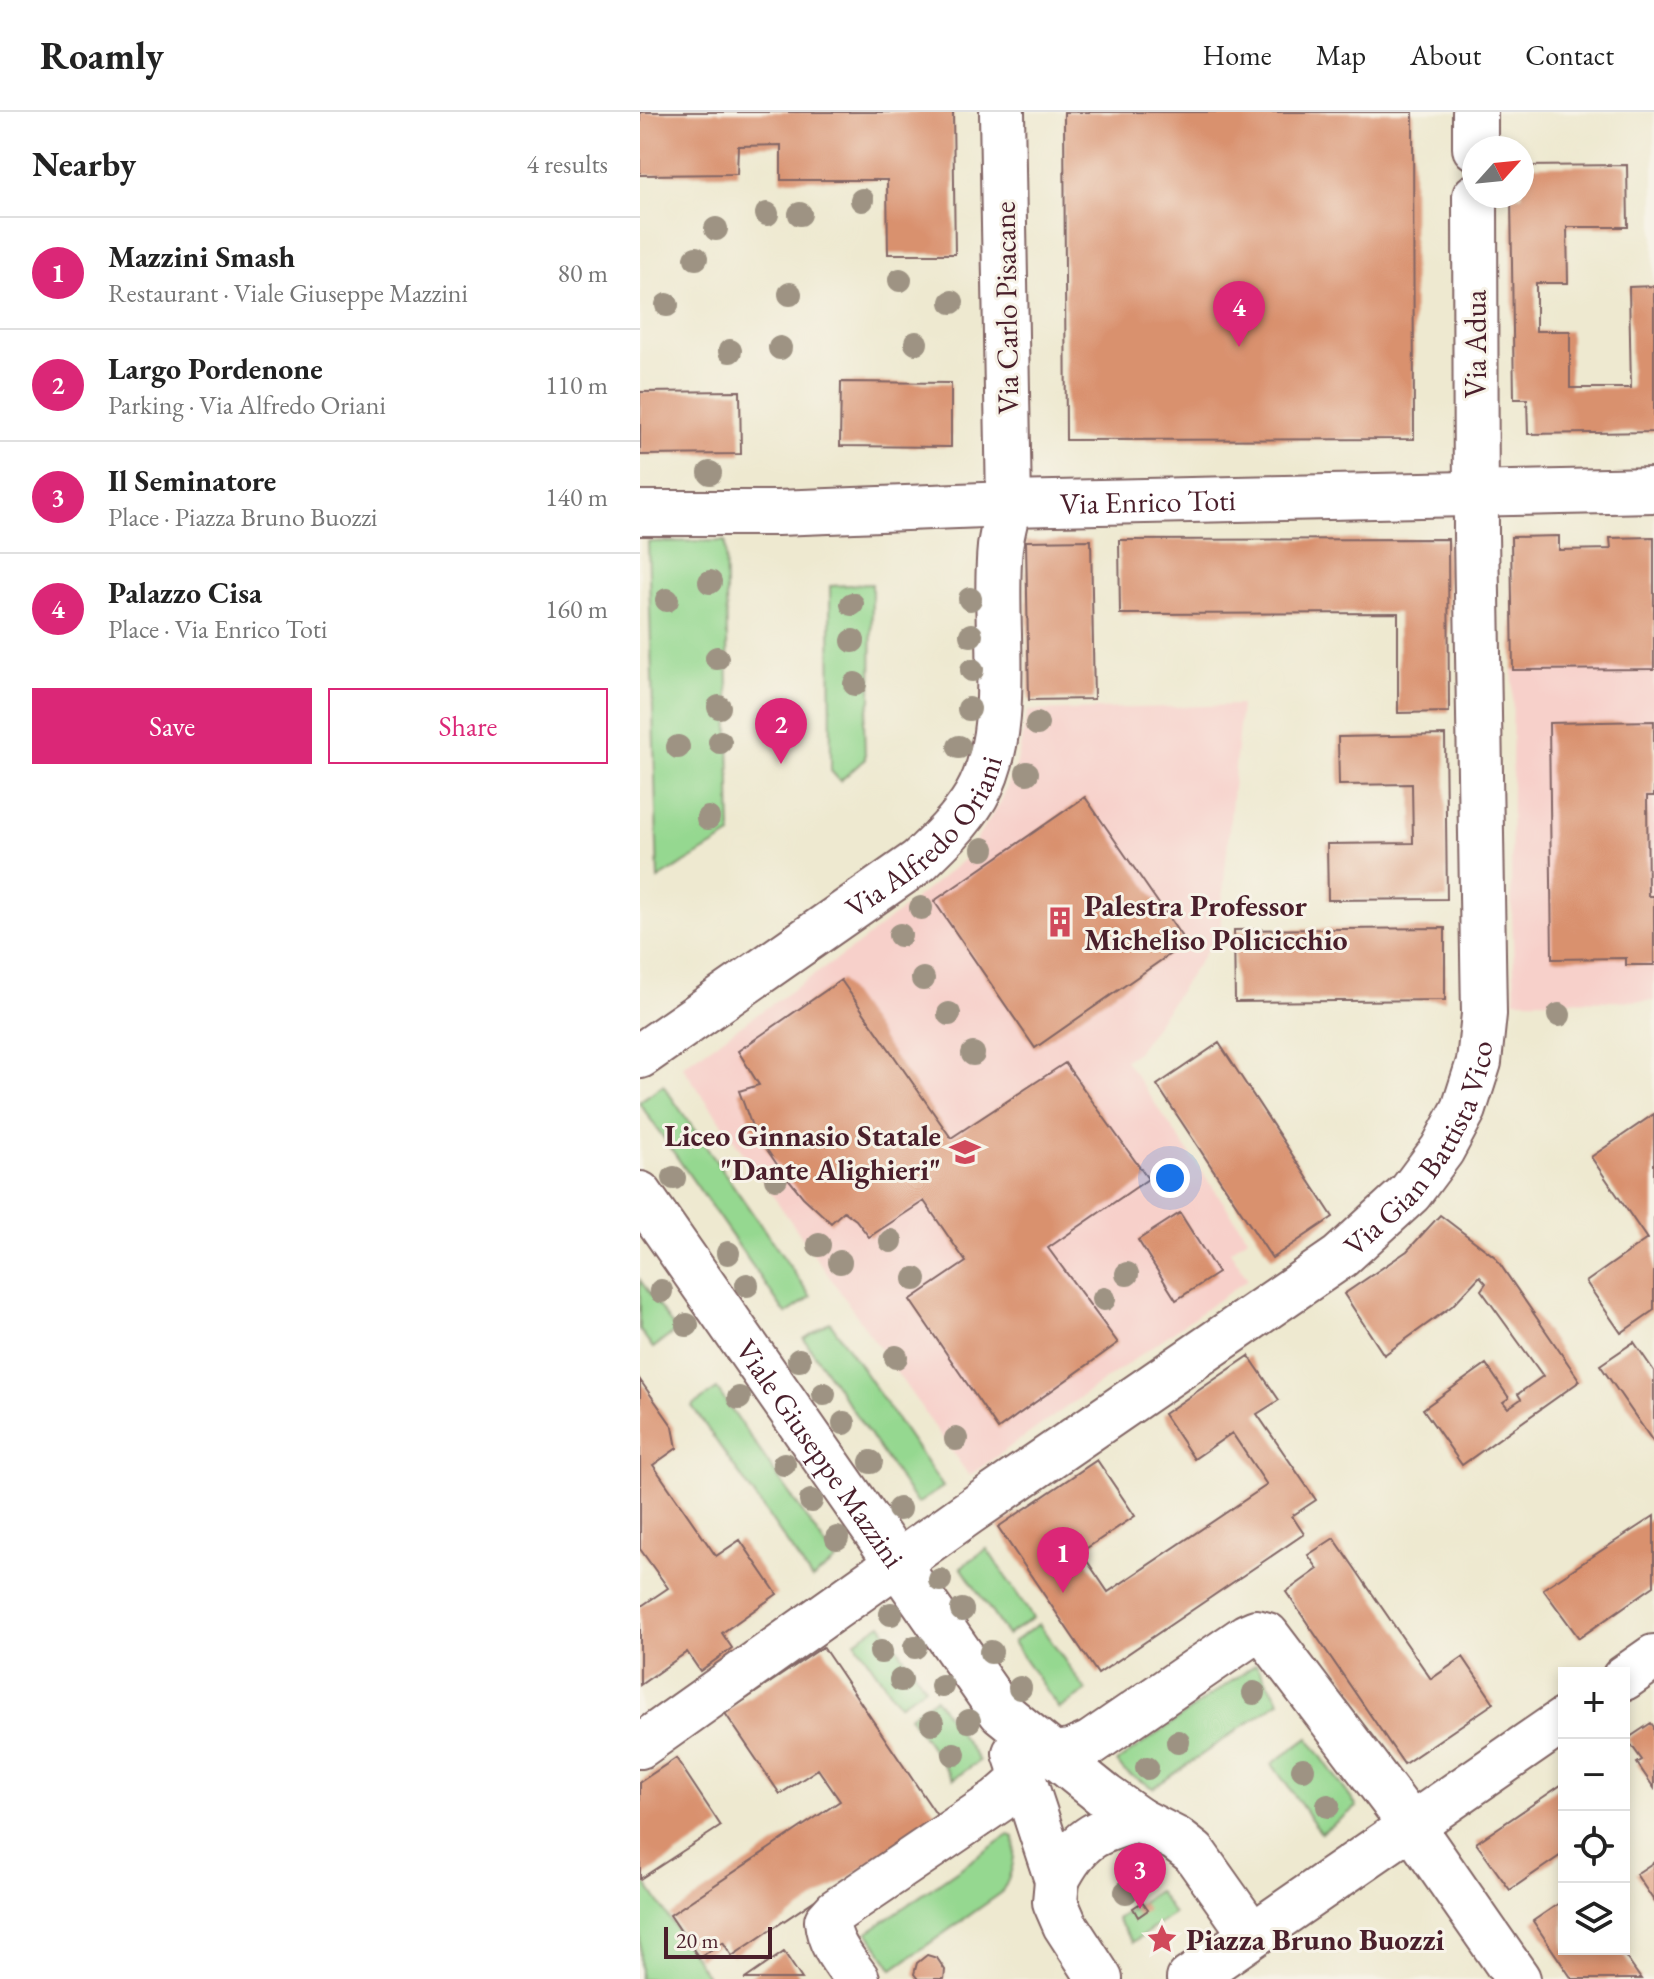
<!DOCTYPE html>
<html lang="en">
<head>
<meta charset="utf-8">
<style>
	:root { --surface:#fff; --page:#f2f2f2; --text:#222; --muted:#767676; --line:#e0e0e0; --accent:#db2777 }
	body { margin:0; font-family:"EB Garamond",serif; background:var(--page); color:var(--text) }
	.controls { position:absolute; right:24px; bottom:24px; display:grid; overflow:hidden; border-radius:0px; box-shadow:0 4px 12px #0003 }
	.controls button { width:72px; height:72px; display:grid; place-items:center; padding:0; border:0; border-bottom:2px solid var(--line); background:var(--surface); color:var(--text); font:40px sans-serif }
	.compass { position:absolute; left:822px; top:24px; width:72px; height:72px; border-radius:50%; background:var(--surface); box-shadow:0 4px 12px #0003; rotate:63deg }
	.scale { position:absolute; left:24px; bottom:20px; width:108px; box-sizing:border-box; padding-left:8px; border:4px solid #4a1f2b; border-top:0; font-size:22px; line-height:28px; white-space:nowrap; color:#4a1f2b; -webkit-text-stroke:6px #f7f3e8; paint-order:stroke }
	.you { position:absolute; left:530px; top:1066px; width:28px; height:28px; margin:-20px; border:6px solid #fff; border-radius:50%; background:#1a73e8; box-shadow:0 0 0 12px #1a73e833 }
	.badge { display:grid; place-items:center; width:52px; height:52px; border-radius:50%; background:var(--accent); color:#fff; font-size:26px; font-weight:700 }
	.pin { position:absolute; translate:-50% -66px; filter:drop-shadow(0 2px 4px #0008) }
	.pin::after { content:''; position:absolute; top:42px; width:28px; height:24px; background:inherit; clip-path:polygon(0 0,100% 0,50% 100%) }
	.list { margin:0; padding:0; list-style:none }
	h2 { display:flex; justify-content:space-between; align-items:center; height:104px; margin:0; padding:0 32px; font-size:34px }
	h2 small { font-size:26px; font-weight:400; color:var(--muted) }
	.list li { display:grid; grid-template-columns:52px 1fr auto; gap:24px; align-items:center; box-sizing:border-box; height:112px; padding:0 32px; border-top:2px solid var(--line) }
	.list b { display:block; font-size:30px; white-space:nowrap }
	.list p { margin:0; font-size:26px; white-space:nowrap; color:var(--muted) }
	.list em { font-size:26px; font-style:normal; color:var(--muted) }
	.actions { display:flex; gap:16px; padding:24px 32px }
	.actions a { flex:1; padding:18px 0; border:2px solid var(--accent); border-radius:0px; text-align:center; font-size:28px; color:var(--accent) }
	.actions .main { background:var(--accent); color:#fff }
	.icon { flex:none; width:44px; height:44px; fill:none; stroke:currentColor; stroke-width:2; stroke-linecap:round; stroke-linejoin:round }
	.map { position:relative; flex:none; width:1014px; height:1867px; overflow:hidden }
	header { display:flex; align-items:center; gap:48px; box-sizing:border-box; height:112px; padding:0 40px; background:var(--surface); border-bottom:2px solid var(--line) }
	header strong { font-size:38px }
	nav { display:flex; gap:44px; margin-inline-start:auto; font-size:28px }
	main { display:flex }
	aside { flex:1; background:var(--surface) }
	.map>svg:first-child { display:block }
	.built { fill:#f7d0ca }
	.green { fill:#95d890; stroke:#707c5e; stroke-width:2 }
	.building { fill:#d9916e }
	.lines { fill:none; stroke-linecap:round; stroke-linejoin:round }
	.minor-casing { stroke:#836665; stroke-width:48 }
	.major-casing { stroke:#836665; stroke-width:48 }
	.minor { stroke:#fff; stroke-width:44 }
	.major { stroke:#fff; stroke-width:44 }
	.tree { fill:#9e9383 }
	.labels { text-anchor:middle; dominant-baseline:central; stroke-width:6; stroke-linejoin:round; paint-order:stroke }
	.street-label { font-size:30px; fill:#4a1f2b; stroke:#f7f3e8 }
	.poi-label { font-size:30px; font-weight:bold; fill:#4a1f2b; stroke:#f7f3e8; text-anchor:start }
</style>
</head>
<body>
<header>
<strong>Roamly</strong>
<nav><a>Home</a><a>Map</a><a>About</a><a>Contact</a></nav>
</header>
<main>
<aside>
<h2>Nearby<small>4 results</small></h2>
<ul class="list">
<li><span class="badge">1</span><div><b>Mazzini Smash</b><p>Restaurant · Viale Giuseppe Mazzini</p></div><em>80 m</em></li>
<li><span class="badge">2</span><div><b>Largo Pordenone</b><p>Parking · Via Alfredo Oriani</p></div><em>110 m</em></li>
<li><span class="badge">3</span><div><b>Il Seminatore</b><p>Place · Piazza Bruno Buozzi</p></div><em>140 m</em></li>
<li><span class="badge">4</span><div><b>Palazzo Cisa</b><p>Place · Via Enrico Toti</p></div><em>160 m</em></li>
</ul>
<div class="actions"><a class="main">Save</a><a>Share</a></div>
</aside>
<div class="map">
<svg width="1014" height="1867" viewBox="0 0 1014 1867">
	<rect width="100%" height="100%" fill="#f7f3e8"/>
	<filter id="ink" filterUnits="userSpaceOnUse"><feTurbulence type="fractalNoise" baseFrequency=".0125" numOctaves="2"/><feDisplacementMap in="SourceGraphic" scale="16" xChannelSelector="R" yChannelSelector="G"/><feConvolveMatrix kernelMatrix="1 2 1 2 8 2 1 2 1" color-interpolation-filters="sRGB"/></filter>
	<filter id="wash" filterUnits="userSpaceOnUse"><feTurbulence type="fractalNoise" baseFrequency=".006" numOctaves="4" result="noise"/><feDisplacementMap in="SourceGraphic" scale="32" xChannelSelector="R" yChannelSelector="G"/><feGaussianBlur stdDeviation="1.8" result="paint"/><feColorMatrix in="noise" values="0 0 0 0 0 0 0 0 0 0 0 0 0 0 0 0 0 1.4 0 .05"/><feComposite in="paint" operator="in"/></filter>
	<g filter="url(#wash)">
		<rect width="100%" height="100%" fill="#eee9d0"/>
		<!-- built -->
		<path class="built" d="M1014,557V889L875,888L871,774L873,558Z
			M601,593L581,801V818L497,940L485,948L608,1126L590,1139L608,1167L329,1364L42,954L219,832L322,749L360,691L376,654L388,599Z"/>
		<!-- green -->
		<path class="green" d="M85,429L91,723L18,767L8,430Z
			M232,472L231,588L224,609L225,647L200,669L191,659L190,474Z
			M23,973L171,1185L146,1202L0,992V989Z
			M0,1168L36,1219L13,1236L0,1218Z
			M190,1210L303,1375L277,1392L164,1227Z
			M77,1277L196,1449L172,1467L52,1294Z
			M347,1437L393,1506L367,1523L321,1455Z
			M241,1512L285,1575L259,1593L215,1529Z
			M399,1512L446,1579L419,1597L373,1530Z
			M616,1552L640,1589L513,1676L484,1659L477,1650Z
			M295,1586L339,1649L313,1667L269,1604Z
			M668,1626L717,1695L681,1721L632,1652Z
			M369,1723L374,1725C376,1747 372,1762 361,1781L253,1857L228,1820Z
			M3,1767L69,1867H0V1769Z
			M518,1779L534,1802L493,1830L477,1807Z"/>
		<g id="blocks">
			<!-- building -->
			<path class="building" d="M0,0H313L315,142H248L247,68H141V33L98,34L97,62L0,63Z
				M424,0H773L774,327L426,328Z
				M987,53L988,115H927L928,171H896V219H930V276H991L989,175L1014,174V320L888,322L887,287H874L871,84H882V54Z
				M201,270L311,271V335L200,334Z
				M100,279L101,342L0,343V280Z
				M919,424V438L971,437L970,426L1014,425V557L873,558L871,425Z
				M808,427L809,600L758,601V501L480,502L479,428Z
				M451,428L454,587L389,588L386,429Z
				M1014,609V684H1007L1008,784H1014V853H986V846L912,847L909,611Z
				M805,623L807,787L688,788L687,732L773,731L772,672L699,673L698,625Z
				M445,685L546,831L395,936L294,789Z
				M805,816V888L595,890L594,818Z
				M201,868L311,1026L425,951L508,1067L408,1136L478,1231L358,1317L270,1188L326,1150L284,1089L229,1125L216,1108L204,1099L191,1111L163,1085L138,1054L113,1017L99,979L119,973L98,939Z
				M579,931L693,1105L632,1146L517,973Z
				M1014,1002V1198L981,1221L946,1170L1007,1127L951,1045Z
				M540,1101L578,1161L536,1188L498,1128Z
				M800,1103L855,1145L940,1269L822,1353L783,1297L846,1252L869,1286L863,1290L868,1296L881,1287L878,1282L903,1264L841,1178L846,1171L840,1164L812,1194L744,1243L704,1182L767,1139Z
				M994,1230L1014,1259V1331L960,1253Z
				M609,1244L639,1288L617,1302L676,1388L652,1404L664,1422L458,1562L358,1415L457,1348L495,1404L441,1440L468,1480L627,1373L592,1321L554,1347L524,1302Z
				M0,1268L33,1315L37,1336L13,1353L76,1444L100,1428L137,1482L82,1521L92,1536L60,1559L47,1540L0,1573V1495L28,1476L0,1437Z
				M1014,1404V1474L939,1526L903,1477Z
				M694,1426L791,1567L823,1545L854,1591L764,1652L646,1480L678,1457L668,1443Z
				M183,1535L298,1705L92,1844L83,1830L59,1846L30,1803L200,1689L178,1657L140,1682L85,1601Z
				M1011,1611L1014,1615V1676L997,1651L1002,1648L987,1627Z
				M36,1646L81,1714L0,1767V1670Z
				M924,1671V1741L870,1778L836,1731Z
				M1014,1750V1789L996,1762Z
				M924,1788V1837H980L1001,1867H932L893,1809Z
				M502,1790L508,1798L498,1805L493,1796Z
				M144,1840L162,1867H105Z
				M287,1843L297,1846L305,1858L304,1867H278L274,1862L277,1851Z"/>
		</g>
	</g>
	<g filter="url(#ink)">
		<use href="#blocks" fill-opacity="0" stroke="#836665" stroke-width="2"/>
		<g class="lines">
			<!-- minor casing -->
			<g class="minor-casing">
				<g id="minor">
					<path d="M835,0V36"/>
					<path id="s1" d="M0,401H137L369,392L1014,378"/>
					<path id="s2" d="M0,944L279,749C300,729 321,709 336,684C375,617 352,510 360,435C362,420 366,406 369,392L362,0"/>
					<path id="s3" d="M0,1082L361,1600L465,1684L499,1708L536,1727L554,1741L612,1823"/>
					<path id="s4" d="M0,1634L328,1401L700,1145L770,1081L802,1038L824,997L839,950L844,902L836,422L835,84"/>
					<path d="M375,1641L417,1768L415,1790L425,1813L460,1867"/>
					<path d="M412,1642L431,1640L451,1631L607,1524L616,1520L627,1523L771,1713L878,1867"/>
					<path d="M417,1768C439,1726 454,1719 499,1708"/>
					<path d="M217,1867C204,1849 189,1832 187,1809L196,1799L358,1689L375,1674L381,1660"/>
				</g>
			</g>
			<!-- major casing -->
			<g class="major-casing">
				<path id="major" d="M984,1566L1014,1545
					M549,1867L924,1608"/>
			</g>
			<!-- minor -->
			<use href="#minor" class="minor"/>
			<!-- major -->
			<use href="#major" class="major"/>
		</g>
		<!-- trees -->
		<g class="tree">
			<circle cx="222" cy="88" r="12"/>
			<circle cx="127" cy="102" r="12"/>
			<circle cx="160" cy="102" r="12"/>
			<circle cx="76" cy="117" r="12"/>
			<circle cx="56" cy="146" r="12"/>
			<circle cx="260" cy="168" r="12"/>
			<circle cx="150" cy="182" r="12"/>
			<circle cx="312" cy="190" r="12"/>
			<circle cx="27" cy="193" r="12"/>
			<circle cx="276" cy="231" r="12"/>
			<circle cx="140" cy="236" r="12"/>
			<circle cx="90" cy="239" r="12"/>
			<circle cx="70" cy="361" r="12"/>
			<circle cx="70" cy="470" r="12"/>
			<circle cx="330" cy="487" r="12"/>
			<circle cx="27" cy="488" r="12"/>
			<circle cx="212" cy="492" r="12"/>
			<circle cx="331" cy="523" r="12"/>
			<circle cx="213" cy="529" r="12"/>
			<circle cx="77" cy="546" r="12"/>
			<circle cx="332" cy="558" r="12"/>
			<circle cx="215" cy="572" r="12"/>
			<circle cx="79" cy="595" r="12"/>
			<circle cx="329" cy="597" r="12"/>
			<circle cx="397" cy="612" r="12"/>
			<circle cx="80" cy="630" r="12"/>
			<circle cx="38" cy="635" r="12"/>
			<circle cx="319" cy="635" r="12"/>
			<circle cx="387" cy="661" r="12"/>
			<circle cx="68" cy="706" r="12"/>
			<circle cx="343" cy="737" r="12"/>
			<circle cx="281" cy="796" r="12"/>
			<circle cx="260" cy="823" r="12"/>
			<circle cx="283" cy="867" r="12"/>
			<circle cx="309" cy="902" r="12"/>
			<circle cx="919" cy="903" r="12"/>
			<circle cx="333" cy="942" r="12"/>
			<circle cx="34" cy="1066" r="12"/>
			<circle cx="136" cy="1066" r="12"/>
			<circle cx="251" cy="1129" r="12"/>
			<circle cx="179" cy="1133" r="12"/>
			<circle cx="88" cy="1141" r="12"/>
			<circle cx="200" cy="1150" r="12"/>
			<circle cx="487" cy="1162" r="12"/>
			<circle cx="275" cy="1167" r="12"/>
			<circle cx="107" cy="1173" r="12"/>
			<circle cx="21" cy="1179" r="12"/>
			<circle cx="464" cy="1187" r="12"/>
			<circle cx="47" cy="1213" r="12"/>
			<circle cx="256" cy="1245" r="12"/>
			<circle cx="159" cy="1248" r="12"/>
			<circle cx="184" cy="1282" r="12"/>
			<circle cx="99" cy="1286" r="12"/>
			<circle cx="204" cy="1311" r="12"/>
			<circle cx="316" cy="1327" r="12"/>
			<circle cx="231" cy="1350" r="12"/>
			<circle cx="144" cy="1352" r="12"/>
			<circle cx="171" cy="1389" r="12"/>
			<circle cx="259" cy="1397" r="12"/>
			<circle cx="197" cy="1426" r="12"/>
			<circle cx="300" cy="1468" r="12"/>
			<circle cx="322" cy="1498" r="12"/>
			<circle cx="251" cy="1502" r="12"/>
			<circle cx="275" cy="1535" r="12"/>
			<circle cx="241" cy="1540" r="12"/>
			<circle cx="351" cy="1540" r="12"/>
			<circle cx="261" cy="1568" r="12"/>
			<circle cx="302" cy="1574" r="12"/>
			<circle cx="380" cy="1576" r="12"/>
			<circle cx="614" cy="1581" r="12"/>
			<circle cx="329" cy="1609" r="12"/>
			<circle cx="292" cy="1611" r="12"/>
			<circle cx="538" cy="1630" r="12"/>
			<circle cx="314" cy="1642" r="12"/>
			<circle cx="507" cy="1656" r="12"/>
			<circle cx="663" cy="1657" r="12"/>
			<circle cx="688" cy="1694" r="12"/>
			<circle cx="486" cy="1780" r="12"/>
		</g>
	</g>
	<!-- icons -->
	<defs>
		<g id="building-bare" transform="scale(2.4)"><path d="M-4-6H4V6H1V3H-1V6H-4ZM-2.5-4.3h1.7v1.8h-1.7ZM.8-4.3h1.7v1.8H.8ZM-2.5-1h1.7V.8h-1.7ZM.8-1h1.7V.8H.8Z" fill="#d1495b" stroke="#f7f3e8" stroke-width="2.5" paint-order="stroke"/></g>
		<g id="school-bare" transform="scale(2.4)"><path d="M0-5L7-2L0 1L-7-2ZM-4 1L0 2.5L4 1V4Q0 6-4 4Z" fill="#d1495b" stroke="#f7f3e8" stroke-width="2.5" paint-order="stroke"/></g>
		<g id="sight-bare" transform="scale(2.4)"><path d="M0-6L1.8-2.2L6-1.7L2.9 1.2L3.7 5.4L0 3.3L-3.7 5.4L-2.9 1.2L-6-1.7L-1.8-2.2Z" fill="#d1495b" stroke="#f7f3e8" stroke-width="2.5" paint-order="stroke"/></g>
	</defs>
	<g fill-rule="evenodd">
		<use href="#building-bare" x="420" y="810"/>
		<use href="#school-bare" x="325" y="1040"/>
		<use href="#sight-bare" x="522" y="1827"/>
	</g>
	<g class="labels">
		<!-- street labels -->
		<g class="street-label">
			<text transform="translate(366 196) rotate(-91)">Via Carlo Pisacane</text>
			<text transform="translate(835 232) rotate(-90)">Via Adua</text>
			<text stroke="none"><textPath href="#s1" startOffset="508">Via Enrico Toti</textPath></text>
			<text stroke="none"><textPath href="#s2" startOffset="362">Via Alfredo Oriani</textPath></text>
			<text stroke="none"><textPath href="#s4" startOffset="992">Via Gian Battista Vico</textPath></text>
			<text stroke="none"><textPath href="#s3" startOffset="316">Viale Giuseppe Mazzini</textPath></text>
		</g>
		<!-- poi labels -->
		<g class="poi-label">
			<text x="444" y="793">Palestra Professor<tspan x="444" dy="34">Micheliso Policicchio</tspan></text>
			<text x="301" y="1023" text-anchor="end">Liceo Ginnasio Statale<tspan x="301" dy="34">"Dante Alighieri"</tspan></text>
			<text x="546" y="1827">Piazza Bruno Buozzi</text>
		</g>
	</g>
</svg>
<div class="controls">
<button>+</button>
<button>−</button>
<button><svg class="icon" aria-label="locate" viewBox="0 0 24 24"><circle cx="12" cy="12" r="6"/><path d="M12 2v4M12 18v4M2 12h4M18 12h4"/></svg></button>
<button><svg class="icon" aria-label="layers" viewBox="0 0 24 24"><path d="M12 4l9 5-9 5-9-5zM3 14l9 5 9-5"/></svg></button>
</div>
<svg class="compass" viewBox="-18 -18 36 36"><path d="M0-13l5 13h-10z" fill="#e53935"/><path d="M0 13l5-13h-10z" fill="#767676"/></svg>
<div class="scale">20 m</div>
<div class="you"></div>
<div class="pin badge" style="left:423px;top:1481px">1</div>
<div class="pin badge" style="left:141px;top:652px">2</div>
<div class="pin badge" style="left:500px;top:1797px">3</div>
<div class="pin badge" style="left:599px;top:235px">4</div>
</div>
</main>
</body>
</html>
